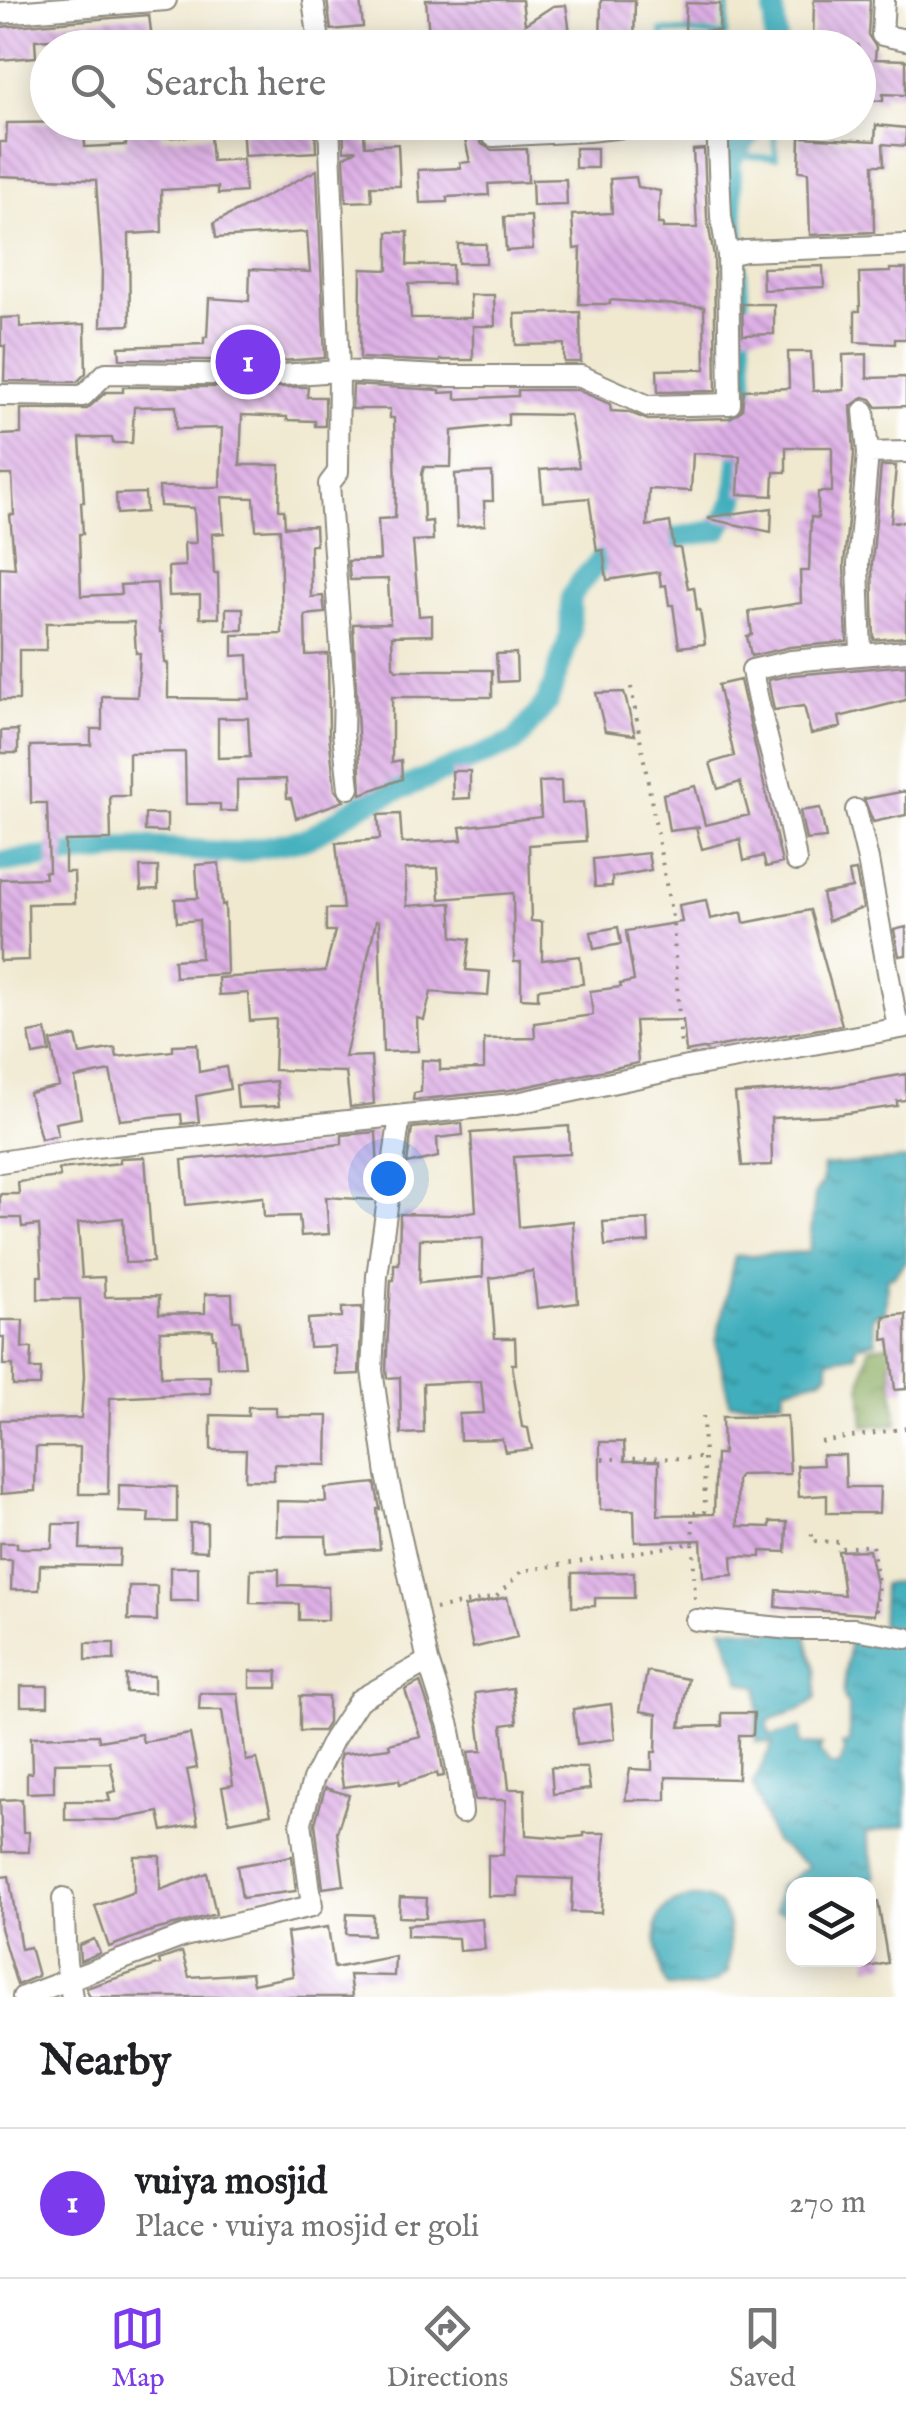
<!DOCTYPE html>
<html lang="en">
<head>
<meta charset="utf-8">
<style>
	:root { --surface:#fff; --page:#f2f2f2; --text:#202124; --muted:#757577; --line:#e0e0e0; --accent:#7c3aed }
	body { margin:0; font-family:"IM FELL English",serif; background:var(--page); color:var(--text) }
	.controls { position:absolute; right:30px; bottom:30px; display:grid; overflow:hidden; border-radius:20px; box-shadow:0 5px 25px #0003 }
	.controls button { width:90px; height:90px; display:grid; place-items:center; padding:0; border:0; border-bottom:2px solid var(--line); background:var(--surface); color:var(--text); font:50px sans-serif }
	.you { position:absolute; left:388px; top:1178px; width:35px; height:35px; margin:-25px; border:8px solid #fff; border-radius:50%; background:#1a73e8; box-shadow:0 0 0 15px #1a73e833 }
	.badge { display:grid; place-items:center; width:65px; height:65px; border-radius:50%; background:var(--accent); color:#fff; font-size:32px; font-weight:700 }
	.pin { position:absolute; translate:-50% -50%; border:5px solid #fff; box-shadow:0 2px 10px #0006 }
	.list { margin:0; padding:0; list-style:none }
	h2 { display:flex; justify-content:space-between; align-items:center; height:130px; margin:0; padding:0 40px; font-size:42px }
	h2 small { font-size:32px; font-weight:400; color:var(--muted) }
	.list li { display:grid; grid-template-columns:65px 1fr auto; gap:30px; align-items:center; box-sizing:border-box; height:150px; padding:0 40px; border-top:2px solid var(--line) }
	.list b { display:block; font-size:38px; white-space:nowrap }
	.list p { margin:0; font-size:32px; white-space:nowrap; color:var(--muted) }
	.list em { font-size:32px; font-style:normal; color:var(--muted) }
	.icon { flex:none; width:55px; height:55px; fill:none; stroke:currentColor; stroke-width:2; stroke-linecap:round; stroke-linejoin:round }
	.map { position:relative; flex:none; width:906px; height:1997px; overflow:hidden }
	.search { position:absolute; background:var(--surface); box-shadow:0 5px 25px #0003; left:30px; right:30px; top:30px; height:110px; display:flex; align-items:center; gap:25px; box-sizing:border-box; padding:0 35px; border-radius:55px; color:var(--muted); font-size:38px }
	.sheet { height:280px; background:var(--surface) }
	nav { display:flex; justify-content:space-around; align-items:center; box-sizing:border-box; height:140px; border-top:2px solid var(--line); background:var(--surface); font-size:28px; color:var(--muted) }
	nav a { display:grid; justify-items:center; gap:5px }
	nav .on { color:var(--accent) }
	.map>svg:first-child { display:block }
	.forest { fill:url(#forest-crowns); stroke:#5b6c46; stroke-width:2.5 }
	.water { fill:url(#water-ripples); stroke:#356c74; stroke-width:2.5 }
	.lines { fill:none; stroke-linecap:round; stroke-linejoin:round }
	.stream { stroke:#3faebc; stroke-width:6 }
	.canal { stroke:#3faebc; stroke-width:22 }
	.building { fill:url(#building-back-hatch); fill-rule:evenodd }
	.minor-casing { stroke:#8e8a7e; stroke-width:24 }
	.path { stroke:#8e8a7e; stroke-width:4; stroke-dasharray:2.5 8; stroke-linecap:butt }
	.minor { stroke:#fff; stroke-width:20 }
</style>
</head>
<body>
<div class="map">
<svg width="906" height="1997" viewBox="0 0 906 1997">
	<defs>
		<pattern id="forest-crowns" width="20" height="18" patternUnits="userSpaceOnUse" patternTransform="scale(2.5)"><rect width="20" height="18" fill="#8bac60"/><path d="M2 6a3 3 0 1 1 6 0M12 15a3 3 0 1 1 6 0" fill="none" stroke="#728c4f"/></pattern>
		<pattern id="water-ripples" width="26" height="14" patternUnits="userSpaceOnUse" patternTransform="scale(2.5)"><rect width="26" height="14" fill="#3faebc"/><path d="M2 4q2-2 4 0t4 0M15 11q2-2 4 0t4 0" fill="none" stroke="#358e99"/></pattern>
		<pattern id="building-back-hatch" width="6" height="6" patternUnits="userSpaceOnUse" patternTransform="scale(2.5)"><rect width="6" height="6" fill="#deb0e6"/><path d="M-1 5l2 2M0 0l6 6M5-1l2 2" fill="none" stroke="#b48fbb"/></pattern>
	</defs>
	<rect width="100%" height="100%" fill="#fff"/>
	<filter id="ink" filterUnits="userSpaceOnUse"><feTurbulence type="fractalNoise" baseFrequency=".01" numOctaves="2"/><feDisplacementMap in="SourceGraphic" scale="20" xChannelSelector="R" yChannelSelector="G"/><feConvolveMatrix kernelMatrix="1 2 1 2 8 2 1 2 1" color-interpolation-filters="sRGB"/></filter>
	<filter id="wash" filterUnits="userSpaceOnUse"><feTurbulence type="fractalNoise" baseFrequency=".0048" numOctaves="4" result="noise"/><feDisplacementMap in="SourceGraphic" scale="40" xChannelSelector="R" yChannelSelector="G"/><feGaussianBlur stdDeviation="2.25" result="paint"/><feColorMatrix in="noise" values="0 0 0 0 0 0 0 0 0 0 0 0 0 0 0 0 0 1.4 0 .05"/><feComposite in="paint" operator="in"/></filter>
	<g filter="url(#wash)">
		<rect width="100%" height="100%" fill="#f0e9d0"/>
		<!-- forest -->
		<path class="forest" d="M900,1342L906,1359L890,1362L897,1424L864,1426L861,1384L869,1348Z"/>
		<!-- water -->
		<path class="water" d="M906,1159V1260L893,1277H888L885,1312L872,1316L876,1342L856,1346V1355L828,1360V1373L820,1379L784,1388L783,1400L730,1404L716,1342L735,1256L809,1252L815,1194L822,1183L823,1166Z
			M906,1580V1632L881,1628L883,1585Z
			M722,1627L806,1634L816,1669V1698L802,1709L771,1719L767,1726L771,1736L801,1728L800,1744L822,1745L819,1751L830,1765L840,1766L845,1750L842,1745L849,1743V1708L843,1695L850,1637L906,1646V1825L866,1833L876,1877L858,1884H794L793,1914L776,1911L779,1887L809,1866L774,1842L753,1784L773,1743L756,1742L759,1687L741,1682Z
			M698,1897C737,1901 729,1942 728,1972C707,1992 695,1988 668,1987C659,1975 652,1927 660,1914C668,1901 685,1899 698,1897Z"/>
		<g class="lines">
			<!-- stream -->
			<path class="stream" d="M664,48L662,31L725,36L728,0
				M767,48L766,29L776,0
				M728,122V154L776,158L773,122"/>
			<!-- canal -->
			<path class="canal" d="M774,13L778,48
				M0,862L142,847L236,853L309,838L361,805L515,742L548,701L570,635L571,598L579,584L611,549L718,530L735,500L745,405L730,161L759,122"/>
		</g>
		<g id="blocks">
			<!-- building -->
			<path class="building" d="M327,0H360L363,27L331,30Z
				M426,0H522L525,24L553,6L566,5L570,33L430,48Z
				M601,0H635L634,48H600Z
				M814,0H870L868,35L876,47L875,59L906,60V95L883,94V101L866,100L867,72L858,71V45L813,43Z
				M686,3L720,4L719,31L685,30Z
				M149,15L153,48H124V44L68,47V38L35,40L36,57L0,60V27Z
				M84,122L85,147L126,145L127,122H160L161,138L210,135L212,161L243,159L245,192L218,194V187L161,190L162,232L129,234L130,325L101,326L102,266L96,180L0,176V142H6L7,123Z
				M242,122H315L316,152L244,156Z
				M343,122H363L365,146L398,144L400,186H371L372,201L346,202L344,157L357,150L344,151Z
				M461,122H487L479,138L482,144L492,150L527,149L528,182L488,184L489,195L447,197V202L420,203L418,170L461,168L460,163L470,162Z
				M876,125L906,128V146L883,144L884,165H873L874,232L810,235L808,172L799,171L800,137L875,141Z
				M575,148H597V168H575Z
				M704,149L707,218L714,256L716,391L658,392L657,370L705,369L704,307L610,300V304H579L581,248L574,249L572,215L612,213L610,179L636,177L638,187L660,191L658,224H663V228H697L693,150Z
				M317,170L325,358L281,361L120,359L119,347L204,344V337H207L209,298L249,301L250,269L310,272L307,232L216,238L214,223Z
				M566,179L567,205L533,206L532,180Z
				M531,216L533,249L506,251L504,217Z
				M388,232H408L407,265H452V284H409L411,318H471L470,295H494L495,326H473V360H440V362L360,358L361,269L388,270Z
				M458,244H486V263H458Z
				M823,266L824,287L763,290L762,268Z
				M890,269H906V339H895V344L855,342V311H860L859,273L890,272Z
				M742,304H774V334L743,335Z
				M580,312L581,362H564V344L516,345L515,314Z
				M20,317V327L85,324L86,373L77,382L4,381L5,346H1V318Z
				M788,352H811L813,391L844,390L843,355L867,354V378L906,377V406L877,407L871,399L864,397L851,406L854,453L844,564L847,642L790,647L751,656L747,636L752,635L749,611L801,603L800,571H809L811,517L818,518V492H832V447H786V472H774L773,496L738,494L740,456L693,453L691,491L649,489L647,526L670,522L674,548H680L688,588L694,587L697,610H700L705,644L679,647L673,605H669L666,585L661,586L659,572L607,580L603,550L597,551L589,498L543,502L540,470L579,467L570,415L508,414V425L452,431L451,467H424L422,474L424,522L432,521L433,540L413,541L419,616L432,615V635L392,636L393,666L396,670H492V697H392V762L401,760L402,779L361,794L353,624L390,623L388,579L350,580L348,561L380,560L378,519L395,518L396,489L394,418H390V409H352L353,385L440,390V393L456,392V399L518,396V390H578L610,404L611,411L628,412L648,420L730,418L742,410L744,390L789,388Z
				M123,387H308L307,397H325V426H315V421L287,420V417L242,415L240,465H280L279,510H284L285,527L315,526L316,545H310L311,597L323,596L325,613L305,615L306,655L328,654L329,734L335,790L344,801L296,818L291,798H287L286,779L237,780V811H220V804H186L185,752L129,753V796H110L111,840L65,841V872H74L75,903L28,904L29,960L0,961V879L45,878L44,872H49L47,803H31L30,746L91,745V729H102V696L137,697L140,653H136L134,622L46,623V650H19V700H0V567L15,568L10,515H14L12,475H0V435L21,434V409H87L106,392H123ZM176,406V429L222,428L220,487H159L160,506L194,508L196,543H184L185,566L168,567L169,596L200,595V618H219L218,573H214L212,534L224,533L222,497L254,498L256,530L280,529L282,634L233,635V656L248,655L250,699L168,698V663H165L163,632H160L157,583L120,585L121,594L81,596L79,534H83L81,502H84L80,438H112L113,443H132L134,407ZM218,718H248L250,757L218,758Z
				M881,466H896L891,522H906V637L874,640L872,564Z
				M492,472L493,501H484L485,525L457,527L455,474Z
				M145,493L146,512L117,514L116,494Z
				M772,508L771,532L709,519V517Z
				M226,608H243V630H226Z
				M516,653L517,681L498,682L496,654Z
				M906,665V700L839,717L841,727L811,734L804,706L774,710L768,680L793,675Z
				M740,680L782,863L766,867L763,856L744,861L740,839L702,849L696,827H700L669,831L663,794L695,786L705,825L749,815L740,782L718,789L710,763L734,756L718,685Z
				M624,692L635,735L605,731L596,693Z
				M18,730V753H1V731Z
				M452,771H470V798L453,799Z
				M561,781L562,804L583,802L586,841L529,845L531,921L542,922V960L580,956L583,984L538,989V999L521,998V962H514L513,893L440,899L438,868L405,869L407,906L451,903L453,937L470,939L466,970L490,972L488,996L431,992L424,1020L417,1018L418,1051L383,1052L379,921H376L345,1057L371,1056L374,1104L350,1107L346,1072L274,1070L276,1019L250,1021L248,993L219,995L218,978L325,971L335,931H326V909H343L336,843L380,839L378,815L400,814L402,843L462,840L460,827L541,817L539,782Z
				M906,791V815L873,822L864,799Z
				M820,808L826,838L806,840L800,811Z
				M145,814H167V832L145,831Z
				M648,853L651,870L612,877V886L595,887L593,859Z
				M219,863L222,905L225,904L227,974L175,977L174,960L201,958L199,920L177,922L175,899L198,898L196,865Z
				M140,867H158V889L141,890Z
				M856,871L863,908L828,921L822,894L852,888L849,872Z
				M706,900L710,919L742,912L744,923L810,910L842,1025L686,1052L683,1020L635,1021L638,1063L510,1090L413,1100L414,1093L421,1092L422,1060L440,1061V1070L484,1069V1039L535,1038L534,1023L593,1015L590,991L621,987L620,984L634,981L626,931L682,922L679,905Z
				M618,927L621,944L594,949L591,932Z
				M906,927V955L899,956L894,930Z
				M46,1030L50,1052L33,1055L29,1033Z
				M76,1036L80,1054L115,1048L117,1057L173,1051V1045L197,1044L199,1072L226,1067L230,1089L196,1096L199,1122L182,1124L181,1114L120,1120L110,1071L75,1078L81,1118L55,1123L58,1135L41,1139L29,1093L59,1086L51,1041Z
				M906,1074V1100L897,1101V1106L834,1115L771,1118L772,1165L742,1166L735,1094L831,1087Z
				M276,1081L279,1106L238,1108L236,1085Z
				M462,1123L463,1135L437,1138L438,1157L407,1164L412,1128Z
				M569,1126L570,1154L514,1157L519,1227L573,1221L578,1303L537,1308L533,1271L490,1278L495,1338H515L516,1364H512L522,1427L528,1428L532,1449L505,1452L502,1439L460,1440L459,1414L484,1413L481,1381L423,1384L424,1433L401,1434L400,1377L387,1378L386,1369L391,1280H394V1264H399L400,1214L450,1215L476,1211L471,1133ZM483,1238V1277L419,1283L420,1239Z
				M376,1132L378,1171L374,1200L326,1197L329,1234L301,1236L299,1216L264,1217L263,1197L186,1205L182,1160L342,1144V1135Z
				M145,1157L153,1262L125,1263L123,1218L78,1223L82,1278L104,1277L105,1297L159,1296V1314L205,1313V1294H232L233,1321H240L245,1366L217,1367L216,1338H213V1330L160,1331L161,1377L210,1376V1393L110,1398L108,1494H79L80,1447H36L35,1491L1,1494L0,1420L81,1418L84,1376L80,1299H38V1276H42L39,1225L22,1227L21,1218H0V1194H19L18,1182L60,1177L59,1169L120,1163V1158Z
				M648,1219L649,1242L605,1246L603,1222Z
				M362,1307L359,1374L336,1375L335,1346L309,1347L308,1319L342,1317V1308Z
				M906,1314V1389L895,1390L889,1339L883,1340L884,1316Z
				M0,1320H23L22,1348H32L31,1369H41L40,1386H13V1365H3L4,1337H0Z
				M248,1407H276V1416H328L327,1465L274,1464V1480H245L246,1450H211V1415L248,1416Z
				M787,1416L790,1474L740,1475L737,1480L738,1526L770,1527V1522H787L786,1552L761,1551V1557L732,1556L733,1575L703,1577L701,1540L635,1542L634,1510H600V1442H624L625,1461H659L658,1515L714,1514L716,1454H723L722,1417Z
				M822,1455H845L846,1487H880L879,1513H827V1495L799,1497L797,1466L823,1465Z
				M375,1483L380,1509H377L380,1549L327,1553L326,1536H277V1501L326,1502L325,1488Z
				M119,1485L177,1487V1522H148L149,1513L119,1512Z
				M190,1523H207V1551L190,1550Z
				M53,1524H81L80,1549H120L119,1566L40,1565L39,1590H11L12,1560H0V1543H17V1548H52Z
				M869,1550L876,1584L874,1615L776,1607L777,1590L844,1595L838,1551Z
				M170,1567H198V1601H170Z
				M251,1569H279V1585L328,1586V1620H299V1604L250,1603Z
				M634,1572V1598H595V1606L572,1607V1573Z
				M129,1586H157V1621L128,1620Z
				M507,1597L517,1637L473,1648L464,1607Z
				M86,1643H114V1660H86Z
				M250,1671H278L277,1688H250Z
				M647,1671L688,1679L680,1727L722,1726V1713H754L753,1735H739L738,1779L666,1777V1800H625L630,1769L652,1770V1752H656L657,1714L640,1711Z
				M126,1675L154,1676V1693L126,1692Z
				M420,1682L436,1729L444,1776L438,1777L437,1773L400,1784L399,1780L343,1787L339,1760L341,1754L390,1748L389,1744L420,1736L405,1690Z
				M21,1686H48V1706H21Z
				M513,1688L517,1723L502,1725L509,1789H525L526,1835L565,1838L584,1836V1833H605L601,1913L571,1912L573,1879L518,1877V1896H488V1855H503L506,1800H475L468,1752L482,1751L475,1693Z
				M200,1693H238L246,1761L257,1759L271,1814L229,1822L222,1787L233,1785L222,1710H199Z
				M300,1696L328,1697V1723L323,1731H300Z
				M611,1704L615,1739L577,1744L573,1709Z
				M141,1734L143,1742L190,1734L197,1768L187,1770L198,1824L163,1831L159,1812L116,1820H65V1801H110L108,1793L116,1791L110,1762L54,1763V1792L27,1793V1773H32L31,1737L98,1735L99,1741Z
				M551,1767L587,1768L590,1789L553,1794Z
				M325,1788L349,1795L337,1832L344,1885L323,1888L315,1823Z
				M22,1799L23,1832H29V1852H2L0,1800Z
				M134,1856H160V1890L207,1873L216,1914L151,1931L109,1947L95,1906L134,1892Z
				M292,1856L296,1891L242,1898L237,1866Z
				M9,1876L21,1949L30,1947L38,1976L17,1985L0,1928V1877Z
				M400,1897L427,1898L426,1918L399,1917Z
				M878,1902L888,1963L868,1967V1903Z
				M347,1914L373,1915V1935L346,1934Z
				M482,1919L485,1949L459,1951L458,1938L407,1936V1925Z
				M328,1927L334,1968L395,1956L394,1976L349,1975L352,1997H90L86,1988L160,1964L159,1960L182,1952L189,1977L251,1973L253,1984L293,1976L287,1933Z
				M94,1939L100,1953L80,1961L79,1945Z"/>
		</g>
	</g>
	<g filter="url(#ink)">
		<use href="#blocks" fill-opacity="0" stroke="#8e8a7e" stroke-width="2.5"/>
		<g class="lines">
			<!-- minor casing -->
			<g class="minor-casing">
				<path id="minor" d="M313,0L320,48
					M884,0L882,35L906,40
					M0,13L166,0
					M329,122L339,371L338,472L329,484L344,690L343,733L349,788
					M717,122L721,217L728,255
					M493,136L588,131L670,122
					M0,395L83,396L106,373L281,375L339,371L441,376H581L648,406L730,404L728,255L745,251L906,245
					M868,453L906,452
					M861,654L858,564L868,453L864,411
					M856,810L868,860L898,1028
					M796,861C786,796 763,735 752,670L791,661L906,651
					M400,1116L377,1276L372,1370L387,1475L428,1661L449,1726L459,1779L462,1813
					M0,1162L95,1147L512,1104L682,1068L906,1027
					M696,1620L792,1629H854L906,1638
					M63,1898L66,1962L72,1997
					M23,1997L184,1936L312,1906L301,1822L313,1780L333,1740L359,1700L428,1661"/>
			</g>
			<!-- path -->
			<path class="path" d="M631,687L673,923L681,1049
				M821,1442L906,1428
				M602,1459L704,1458
				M812,1534L811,1541L839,1542L841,1548L872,1545L878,1582L876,1613
				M693,1543L692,1513L705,1512L703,1411
				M435,1609L496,1597L522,1571L693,1543L695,1601"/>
			<!-- minor -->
			<use href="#minor" class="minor"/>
		</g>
	</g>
</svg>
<div class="controls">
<button><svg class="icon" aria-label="layers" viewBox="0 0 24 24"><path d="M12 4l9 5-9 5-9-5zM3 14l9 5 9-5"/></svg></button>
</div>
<div class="you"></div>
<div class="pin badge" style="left:248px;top:362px">1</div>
<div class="search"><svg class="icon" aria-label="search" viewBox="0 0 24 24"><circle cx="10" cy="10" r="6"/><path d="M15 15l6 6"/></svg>Search here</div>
</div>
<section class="sheet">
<h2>Nearby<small></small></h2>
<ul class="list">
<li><span class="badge">1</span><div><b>vuiya mosjid</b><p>Place · vuiya mosjid er goli</p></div><em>270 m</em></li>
</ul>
</section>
<nav>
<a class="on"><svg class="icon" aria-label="map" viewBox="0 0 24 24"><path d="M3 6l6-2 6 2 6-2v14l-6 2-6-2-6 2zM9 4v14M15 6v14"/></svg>Map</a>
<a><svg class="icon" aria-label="directions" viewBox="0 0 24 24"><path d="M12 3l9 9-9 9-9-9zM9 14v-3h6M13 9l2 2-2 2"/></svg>Directions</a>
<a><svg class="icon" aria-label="saved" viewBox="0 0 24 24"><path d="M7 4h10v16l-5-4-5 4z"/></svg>Saved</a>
</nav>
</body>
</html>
